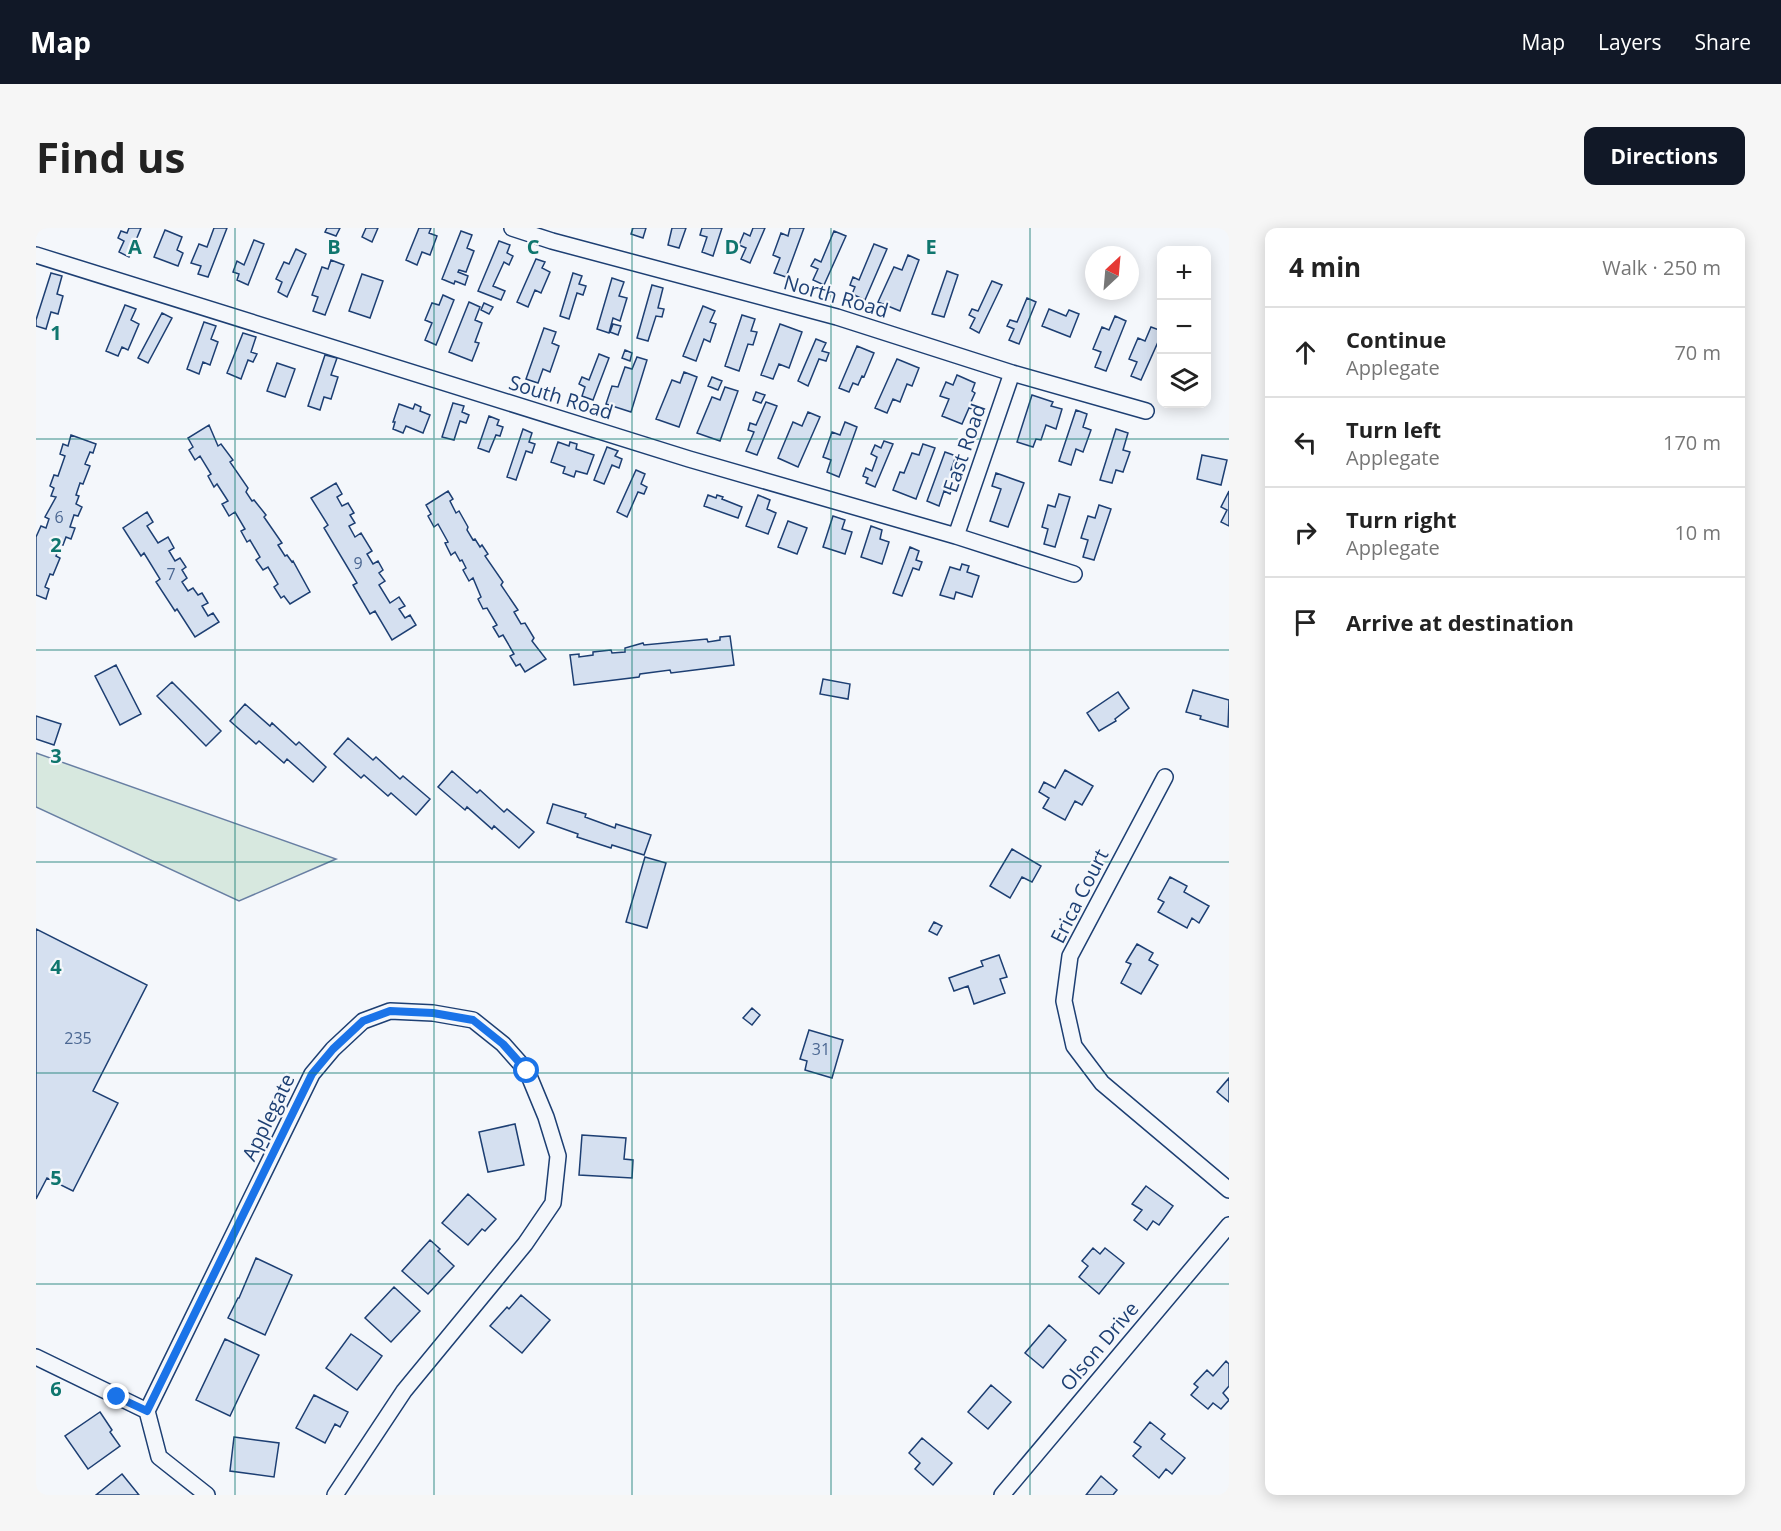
<!DOCTYPE html>
<html lang="en">
<head>
<meta charset="utf-8">
<style>
	:root { --surface:#fff; --page:#f6f6f6; --text:#222; --muted:#767676; --line:#e0e0e0; --accent:#111827 }
	body { margin:0; font-family:"Open Sans",sans-serif; background:var(--page); color:var(--text) }
	.controls { position:absolute; right:18px; top:18px; display:grid; overflow:hidden; border-radius:12px; box-shadow:0 3px 15px #0003 }
	.controls button { width:54px; height:54px; display:grid; place-items:center; padding:0; border:0; border-bottom:2px solid var(--line); background:var(--surface); color:var(--text); font:30px sans-serif }
	.compass { position:absolute; left:1049px; top:18px; width:54px; height:54px; border-radius:50%; background:var(--surface); box-shadow:0 3px 15px #0003; rotate:26deg }
	.stop { position:absolute; width:18px; height:18px; margin:-14px; border:4px solid #1a73e8; border-radius:50%; background:#fff }
	.stop.end { background:#1a73e8; border-color:#fff; box-shadow:0 2px 6px #0008 }
	.list { margin:0; padding:0; list-style:none }
	h2 { display:flex; justify-content:space-between; align-items:center; height:78px; margin:0; padding:0 24px; font-size:26px }
	h2 small { font-size:20px; font-weight:400; color:var(--muted) }
	.list li { display:grid; grid-template-columns:39px 1fr auto; gap:18px; align-items:center; box-sizing:border-box; height:90px; padding:0 24px; border-top:2px solid var(--line) }
	.list b { display:block; font-size:22px; white-space:nowrap }
	.list p { margin:0; font-size:20px; white-space:nowrap; color:var(--muted) }
	.list em { font-size:20px; font-style:normal; color:var(--muted) }
	.icon { flex:none; width:33px; height:33px; fill:none; stroke:currentColor; stroke-width:2; stroke-linecap:round; stroke-linejoin:round }
	.map { position:relative; flex:none; width:1193px; height:1267px; overflow:hidden; border-radius:12px }
	header { display:flex; align-items:center; gap:36px; box-sizing:border-box; height:84px; padding:0 30px; background:var(--accent); color:#fff }
	header strong { font-size:28px }
	nav { display:flex; gap:33px; margin-inline-start:auto; font-size:21px }
	.intro { display:flex; align-items:center; justify-content:space-between; box-sizing:border-box; height:144px; padding:0 36px }
	h1 { margin:0; font-size:42px }
	.button { padding:15px 27px; border-radius:12px; background:var(--accent); color:#fff; font-size:21px; font-weight:700 }
	main { display:flex; gap:36px; padding:0 36px }
	aside { flex:1; background:var(--surface); border-radius:12px; box-shadow:0 3px 15px #0003 }
	.map>svg:first-child { display:block }
	.green { fill:#d7e8df; stroke:#687fa3; stroke-width:1.5 }
	.building { fill:#d5e0f0; stroke:#1d3f73; stroke-width:1.5 }
	.lines { fill:none; stroke-linecap:round; stroke-linejoin:round }
	.street-casing { stroke:#1d3f73; stroke-width:18 }
	.street { stroke:#f4f7fb; stroke-width:15 }
	.route { stroke:#1a73e8; stroke-width:8 }
	.grid { fill:none; stroke:#0f766e; stroke-width:1.5; stroke-opacity:0.55 }
	.labels { text-anchor:middle; dominant-baseline:central; stroke-width:4.5; stroke-linejoin:round; paint-order:stroke }
	.number-label { font-size:16px; fill:#4b6792 }
	.street-label { font-size:20px; fill:#1d3f73; stroke:#f4f7fb }
	.grid-label { font-size:20px; text-anchor:middle; font-weight:bold; fill:#0f766e; stroke:#f4f7fb; stroke-width:4.5; stroke-linejoin:round; paint-order:stroke }
</style>
</head>
<body>
<header>
<strong>Map</strong>
<nav><a>Map</a><a>Layers</a><a>Share</a></nav>
</header>
<div class="intro"><h1>Find us</h1><a class="button">Directions</a></div>
<main>
<div class="map">
<svg width="1193" height="1267" viewBox="0 0 1193 1267">
	<rect width="100%" height="100%" fill="#f4f7fb"/>
	<!-- green -->
	<path class="green" d="M0,525L300,631L203,673L0,579Z"/>
	<!-- building -->
	<path class="building" d="M93,0H105L93,29L83,24L88,13L82,10L85,3L91,5Z
		M178,0H191L172,49L162,46L165,38L155,35L163,16L171,19Z
		M291,0H304L300,8L289,4Z
		M330,0H342L336,14L326,9Z
		M383,0H395L393,5L401,8L394,27L386,24L381,37L370,32Z
		M597,0H610L607,10L595,6Z
		M636,0H650L643,20L632,17Z
		M666,0H686L677,28L666,24L671,9L664,7Z
		M717,0H729L714,35L705,31L710,20L703,17L708,5L714,8Z
		M754,0H768L750,49L738,45L744,30L737,27L745,5L752,8Z
		M129,2L146,9L141,22L147,25L142,38L118,29Z
		M425,3L436,7L431,20L438,23L430,44L423,42L422,44L432,48L429,57L419,53L418,56L406,51Z
		M798,3L810,8L788,57L777,52L782,41L775,38L779,31L785,34Z
		M218,12L228,16L212,57L201,52L203,46L197,44L201,33L208,37Z
		M463,13L474,17L471,25L477,28L473,37L468,34L457,58L469,63L465,72L442,63Z
		M838,16L851,21L829,72L816,66L819,59L814,57L817,49L823,52Z
		M260,21L270,26L251,69L242,64L246,54L240,51L248,34L253,36Z
		M872,27L883,32L864,83L842,74L858,39L866,42Z
		M500,31L509,34L506,40L514,44L505,65L499,62L492,79L481,74Z
		M295,32L308,37L289,87L277,83L282,69L276,67L286,39L292,41Z
		M911,43L922,47L908,89L896,86Z
		M15,45L26,48L21,66L27,68L22,86L15,84L10,101L0,98V92Z
		M537,45L546,48L543,56L550,58L547,67L541,65L533,91L524,88Z
		M326,46L347,53L334,90L313,83Z
		M576,50L588,54L583,68L591,70L584,93L577,90L573,105L561,101Z
		M956,53L966,57L943,105L934,100L939,90L933,87L936,81L942,83Z
		M616,57L627,60L622,80L628,81L626,89L620,88L612,113L601,110Z
		M407,67L418,72L400,117L389,112L396,95L389,92L396,75L403,77Z
		M991,70L1000,74L983,116L973,112L978,101L971,98L974,92L981,94Z
		M433,74L444,79L439,92L446,95L439,114L443,115L436,133L413,124Z
		M448,75L457,79L453,86L445,82Z
		M89,77L100,81L95,92L103,96L92,122L86,119L82,128L70,123Z
		M667,78L679,83L674,94L680,96L674,114L668,111L660,133L647,128Z
		M1013,81L1030,88L1033,82L1043,86L1034,109L1006,98Z
		M126,85L136,90L112,135L102,130Z
		M706,87L719,91L715,103L721,104L717,117L712,116L703,143L689,138Z
		M1079,88L1090,93L1070,143L1059,139L1065,124L1057,121L1066,99L1073,102Z
		M168,94L180,98L175,111L182,114L174,137L167,134L163,146L151,141Z
		M577,96L585,98L582,107L574,104Z
		M744,96L766,104L753,140L743,136L737,151L725,147Z
		M1115,99L1126,103V105L1105,152L1095,148L1101,134L1093,131L1102,110L1109,113Z
		M508,100L520,104L516,115L523,118L514,144L507,141L502,155L490,151Z
		M207,105L220,109L215,124L221,126L217,134L212,132L205,151L191,145Z
		M780,111L790,115L786,123L793,125L790,133L783,131L772,158L762,153Z
		M821,118L838,125L828,149L826,148L822,157L817,155L813,164L803,160Z
		M589,122L596,125L594,133L586,130Z
		M563,126L573,130L557,172L546,168L549,159L543,156L546,149L553,152Z
		M289,127L301,130L295,147L302,149L295,171L288,169L284,182L272,178Z
		M601,129L611,132L595,184L570,176L576,158L582,159L589,139L596,141Z
		M861,131L883,140L876,158L871,156L864,174L857,171L851,185L839,180Z
		M241,135L259,141L249,169L231,163Z
		M648,144L661,149L643,199L620,191L636,152L644,155Z
		M921,147L939,155L936,163L939,165L935,174L939,176L937,181L933,180L926,196L906,188L913,171L904,168L910,154L917,157Z
		M676,149L686,153L682,162L672,158Z
		M689,159L702,163L684,213L661,205L676,169L684,172Z
		M720,164L729,167L725,175L717,172Z
		M996,167L1017,174L1015,178L1026,181L1020,201L1010,197L1005,212L1000,211L997,219L981,214Z
		M730,174L741,178L721,227L710,223L718,204L712,202L714,195L720,197Z
		M417,175L428,178L426,184L433,187L430,195L424,193L418,212L406,209Z
		M363,176L377,181L379,176L385,179L384,183L394,187L387,205L370,198L367,205L357,201L359,194H357Z
		M1040,182L1051,186L1047,199L1055,202L1047,224L1040,221L1035,237L1023,233Z
		M772,184L784,189L762,239L742,230L757,194L766,198Z
		M453,188L463,192L461,197L467,199L464,208L460,207L453,224L442,220Z
		M809,194L821,199L803,249L791,244L795,232L787,229L796,204L804,207Z
		M173,197L182,218L185,216L197,232L194,234L212,260L210,264L216,273L218,272L230,287L228,289L246,315L242,317L249,328L251,327L256,334L257,333L274,364L254,376L248,368L245,370L238,359L242,356L232,339L227,342L220,332L224,329L214,312L211,314L205,303L209,301L199,284L193,288L186,276L192,273L181,256L178,259L172,248L175,246L164,228L159,232L153,222L157,219L152,210Z
		M487,201L496,205L493,214L499,216L496,225L490,223L480,252L471,249Z
		M1080,201L1092,205L1087,222L1094,224L1087,244L1080,242L1076,255L1064,252Z
		M35,207L60,216L57,225L54,224L49,236L54,238L47,256L44,255L40,267L43,268L40,276L46,279L42,288L38,287L34,299L39,300L35,311L30,309L27,317L24,316L20,328L24,330L17,347L14,346L9,359L13,361L10,371L0,367V309L5,298L10,300L13,291L9,289L20,269L15,268L18,260L14,258L18,247L22,248L29,228L24,226L27,216L32,218Z
		M848,213L857,216L839,259L830,255L832,250L827,248L830,240L836,243L841,229L835,226L839,217L845,220Z
		M522,214L533,218L534,214L541,216L540,221L558,227L551,246L540,243L538,249L527,245L529,239L515,234Z
		M887,216L899,220L880,271L857,262L864,244L868,245L876,225L883,227Z
		M571,219L582,223L579,228L586,231L583,240L576,237L568,256L558,252Z
		M909,224L920,228L915,242L922,244L914,266L908,263L903,278L891,273Z
		M1166,227L1191,232L1185,257L1161,251Z
		M600,242L609,246L605,256L611,259L608,266L602,264L591,289L581,284Z
		M960,245L988,255L972,299L954,293L965,261L956,258Z
		M300,255L306,266L301,269L306,278L312,275L318,285L314,287L319,295L313,298L319,309L325,305L336,323L331,326L337,336L342,333L347,342L343,345L349,353L343,357L354,375L363,369L369,378L363,381L369,390L374,387L380,397L356,412L339,383L334,386L317,357L321,355L288,300L292,297L275,270Z
		M412,263L417,271L414,273L420,285L423,283L432,299L431,302L437,312L439,311L444,319L446,317L452,326L449,328L467,354L465,357L482,382L478,384L485,396L489,395L498,410L496,413L510,431L489,444L484,436L480,438L474,428L478,426L467,407L463,409L457,399L461,397L451,380L447,381L442,371L445,369L437,350L433,353L427,342L430,340L426,332L424,333L419,324L415,327L409,315L412,314L402,296L398,299L392,288L395,286L390,277Z
		M1193,263V298L1185,294L1191,282L1185,279Z
		M1023,266L1034,269L1019,319L1008,316L1012,301L1006,299L1012,277L1019,279Z
		M672,267L680,270L681,267L687,269L686,271L706,279L702,290L668,278Z
		M722,267L734,272L731,281L740,285L732,306L710,298Z
		M1063,277L1075,281L1058,332L1047,329L1052,312L1045,310L1052,288L1059,290Z
		M111,284L117,294L111,298L122,315L132,309L138,320L133,323L139,333L144,330L150,339L146,342L151,350L146,354L152,363L157,360L162,367L166,365L172,375L166,378L172,388L177,385L183,394L159,409L141,381L139,383L120,354L124,351L108,325L105,328L87,300Z
		M797,288L809,292L806,301L816,304L809,326L787,319Z
		M752,293L771,300L761,326L742,319Z
		M835,298L846,302L844,311L853,314L846,336L825,329Z
		M874,319L883,323L880,332L886,334L883,342L877,340L866,368L857,365Z
		M926,336L933,338L931,344L943,348L936,369L920,364L918,371L904,367L914,339L924,342Z
		M694,408L698,437L635,445L634,442L604,446L603,449L538,457L534,427L543,426V429L557,427V424L575,422L576,425L589,424V420L607,415L608,417L671,411L672,414L684,412V409Z
		M80,437L105,486L84,497L59,448Z
		M787,451L814,456L812,471L784,466Z
		M136,454L185,503L170,518L121,468Z
		M1157,462L1193,472L1192,499L1164,491L1165,488L1150,484Z
		M1082,464L1093,480L1079,491L1080,493L1063,503L1051,485Z
		M209,476L234,498L236,495L260,517L263,514L290,539L277,554L251,531L248,535L223,513L220,516L194,493Z
		M0,488L25,496L18,517L0,511Z
		M312,510L337,532L340,529L364,551L367,548L394,571L380,587L355,565L352,568L328,547L325,550L298,526Z
		M1029,542L1057,558L1046,577L1039,573L1029,592L1007,580L1013,570L1003,564L1008,554L1019,560Z
		M416,543L441,565L444,562L468,584L471,581L498,604L483,620L458,598L456,601L431,579L429,582L402,559Z
		M517,576L550,586L549,589L579,600L580,596L615,607L608,627L576,617L575,620L541,609L542,606L511,595Z
		M976,621L1005,638L996,654L986,649L974,670L954,658Z
		M609,629L630,635L611,700L590,694Z
		M1134,649L1151,658L1148,664L1173,678L1163,695L1156,690L1151,700L1122,684L1128,674L1122,671Z
		M898,694L906,698L901,707L893,703Z
		M0,701L111,757L57,863L82,875L37,963L11,950L0,971Z
		M1101,716L1117,725L1113,732L1122,737L1105,766L1085,755L1095,736L1090,734Z
		M963,727L971,749L964,751L969,765L938,776L932,758L918,763L913,750L947,738L945,733Z
		M716,780L724,787L716,797L707,790Z
		M773,802L807,812L796,850L769,842L771,833L764,831Z
		M1193,850V874L1181,864Z
		M479,896L488,937L452,944L443,904Z
		M546,907L590,910L588,931L597,932L596,950L543,947Z
		M1110,958L1137,978L1123,997L1117,993L1111,1002L1098,992L1106,982L1096,976Z
		M432,966L460,991L449,1003L446,1001L432,1017L406,995Z
		M394,1012L404,1021L402,1023L418,1038L392,1066L366,1043Z
		M1057,1020L1064,1026L1069,1020L1088,1035L1063,1066L1043,1049L1052,1038L1046,1033Z
		M220,1030L256,1047L229,1107L192,1090L202,1070H203Z
		M358,1059L384,1083L355,1114L329,1090Z
		M485,1067L514,1092L486,1125L454,1098L471,1079L473,1081Z
		M1013,1097L1030,1112L1007,1140L989,1125Z
		M315,1106L346,1128L321,1162L290,1140Z
		M189,1111L223,1127L194,1188L160,1172Z
		M1190,1133L1193,1136V1158L1187,1165L1193,1172L1185,1181L1177,1175L1172,1181L1155,1167L1162,1159L1158,1156L1171,1142L1177,1148Z
		M955,1157L975,1174L952,1201L932,1184Z
		M278,1167L312,1184L304,1199L299,1196L289,1215L260,1200Z
		M64,1184L76,1202L74,1204L84,1218L52,1241L29,1208Z
		M1114,1194L1129,1206L1125,1211L1149,1230L1136,1246L1130,1241L1123,1250L1097,1228L1105,1219L1098,1214Z
		M198,1209L243,1215L238,1249L194,1243Z
		M886,1210L916,1235L897,1257L879,1241L884,1235L873,1225Z
		M86,1246L103,1267H60Z
		M1065,1248L1081,1262L1077,1267H1050Z"/>
	<g class="lines">
		<!-- street casing -->
		<g class="street-casing">
			<path id="street" d="M476,0L516,13L801,89L976,145L1110,183
				M0,27L653,231L920,308L1038,346
				M920,308L976,145
				M1129,549L1034,728L1028,773L1038,818L1066,855L1193,962
				M0,1129L111,1183
				M171,1267L123,1229L111,1183L276,846L297,821L327,793L354,783L397,785L437,792L467,816L491,843L510,889L522,928L517,975L489,1016L368,1163L299,1267
				M966,1267L1193,997"/>
		</g>
		<!-- street -->
		<use href="#street" class="street"/>
	</g>
	<g class="lines">
		<!-- route -->
		<path class="route" d="M81,1169L111,1183L276,846L297,821L327,793L354,783L397,785L437,792L467,816L491,843"/>
	</g>
	<!-- grid -->
	<path class="grid" d="M199,0V1267M398,0V1267M596,0V1267M795,0V1267M994,0V1267M0,211H1193M0,422H1193M0,634H1193M0,845H1193M0,1056H1193"/>
	<g class="labels">
		<!-- number labels -->
		<g class="number-label">
			<text x="23" y="289">6</text>
			<text x="322" y="335">9</text>
			<text x="135" y="346">7</text>
			<text x="42" y="810">235</text>
			<text x="785" y="821">31</text>
		</g>
		<!-- street labels -->
		<g class="street-label">
			<text transform="translate(800 68) rotate(16)">North Road</text>
			<text transform="translate(525 169) rotate(17)">South Road</text>
			<text transform="translate(928 220) rotate(-71)">East Road</text>
			<text transform="translate(1043 668) rotate(-63)">Erica Court</text>
			<text transform="translate(232 889) rotate(-64)">Applegate</text>
			<text transform="translate(1063 1118) rotate(-50)">Olson Drive</text>
		</g>
	</g>
	<g class="grid-label">
		<text x="99" y="26">A</text>
		<text x="298" y="26">B</text>
		<text x="497" y="26">C</text>
		<text x="696" y="26">D</text>
		<text x="895" y="26">E</text>
		<text x="20" y="112">1</text>
		<text x="20" y="324">2</text>
		<text x="20" y="535">3</text>
		<text x="20" y="746">4</text>
		<text x="20" y="957">5</text>
		<text x="20" y="1168">6</text>
	</g>
</svg>
<div class="controls">
<button>+</button>
<button>−</button>
<button><svg class="icon" aria-label="layers" viewBox="0 0 24 24"><path d="M12 4l9 5-9 5-9-5zM3 14l9 5 9-5"/></svg></button>
</div>
<svg class="compass" viewBox="-18 -18 36 36"><path d="M0-13l5 13h-10z" fill="#e53935"/><path d="M0 13l5-13h-10z" fill="#767676"/></svg>
<div class="stop" style="left:491px;top:843px"></div>
<div class="stop end" style="left:81px;top:1169px"></div>
</div>
<aside>
<h2>4 min<small>Walk · 250 m</small></h2>
<ul class="list">
<li><svg class="icon" aria-label="ahead" viewBox="0 0 24 24"><path d="M12 20V5M6 11l6-6 6 6"/></svg><div><b>Continue</b><p>Applegate</p></div><em>70 m</em></li>
<li><svg class="icon" aria-label="left" viewBox="0 0 24 24"><path d="M17 20v-9H6M10 6l-5 5 5 5"/></svg><div><b>Turn left</b><p>Applegate</p></div><em>170 m</em></li>
<li><svg class="icon" aria-label="right" viewBox="0 0 24 24"><path d="M7 20v-9h11M14 6l5 5-5 5"/></svg><div><b>Turn right</b><p>Applegate</p></div><em>10 m</em></li>
<li><svg class="icon" aria-label="arrive" viewBox="0 0 24 24"><path d="M6 21V4h12l-3 4 3 4H6"/></svg><div><b>Arrive at destination</b></div></li>
</ul>
</aside>
</main>
</body>
</html>
